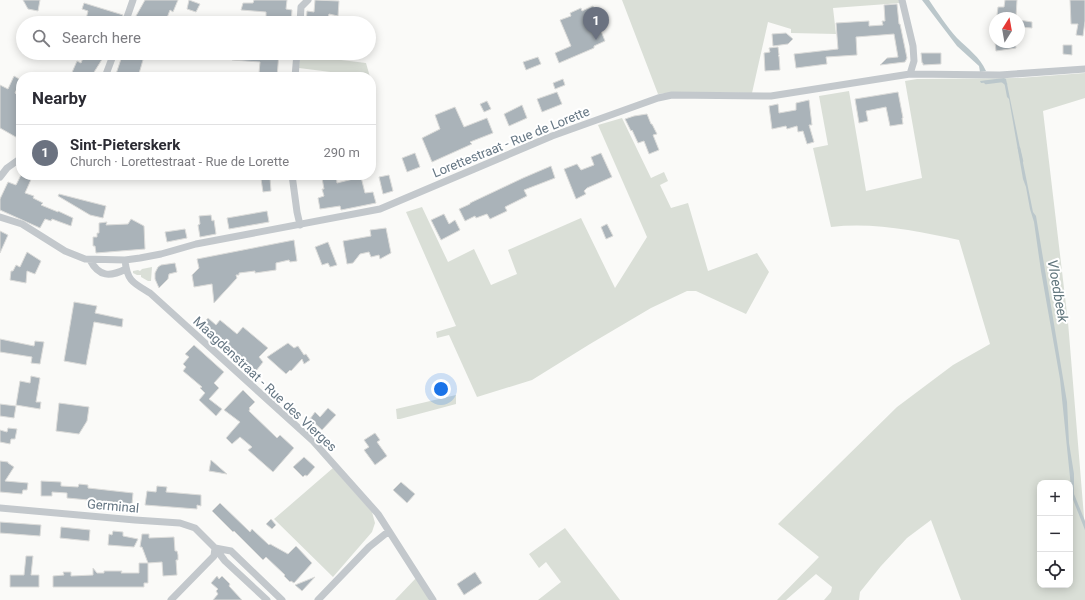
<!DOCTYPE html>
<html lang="en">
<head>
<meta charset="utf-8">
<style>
	:root { --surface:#fff; --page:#f2f2f3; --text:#2b2b33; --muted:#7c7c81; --line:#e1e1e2; --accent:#7c3aed }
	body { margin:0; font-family:Roboto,sans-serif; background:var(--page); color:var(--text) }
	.controls { position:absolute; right:12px; bottom:12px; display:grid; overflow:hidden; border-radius:8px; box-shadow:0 2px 10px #0003 }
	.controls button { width:36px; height:36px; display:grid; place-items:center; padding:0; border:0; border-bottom:1px solid var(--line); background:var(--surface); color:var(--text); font:20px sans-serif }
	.compass { position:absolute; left:989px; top:12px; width:36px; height:36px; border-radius:50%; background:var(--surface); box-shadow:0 2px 10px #0003; rotate:11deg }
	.you { position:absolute; left:441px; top:389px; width:14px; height:14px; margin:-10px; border:3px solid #fff; border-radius:50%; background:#1a73e8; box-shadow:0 0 0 6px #1a73e833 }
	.badge { display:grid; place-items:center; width:26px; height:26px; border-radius:50%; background:var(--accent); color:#fff; font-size:13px; font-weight:700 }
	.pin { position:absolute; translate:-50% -33px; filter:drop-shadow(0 1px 2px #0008) }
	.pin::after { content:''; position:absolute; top:21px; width:14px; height:12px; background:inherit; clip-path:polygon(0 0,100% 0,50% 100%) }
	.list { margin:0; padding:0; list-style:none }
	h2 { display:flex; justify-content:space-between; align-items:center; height:52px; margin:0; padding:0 16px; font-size:17px }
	h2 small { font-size:13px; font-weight:400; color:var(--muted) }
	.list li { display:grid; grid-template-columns:26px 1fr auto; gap:12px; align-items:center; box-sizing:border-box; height:56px; padding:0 16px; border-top:1px solid var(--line) }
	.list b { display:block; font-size:15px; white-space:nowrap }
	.list p { margin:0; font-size:13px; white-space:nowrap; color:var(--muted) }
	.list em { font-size:13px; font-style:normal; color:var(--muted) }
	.icon { flex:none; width:22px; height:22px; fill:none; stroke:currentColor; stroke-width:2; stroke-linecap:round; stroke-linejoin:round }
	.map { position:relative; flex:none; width:1085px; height:600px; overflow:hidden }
	.search { position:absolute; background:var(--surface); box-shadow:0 2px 10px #0003; left:16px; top:16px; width:360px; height:44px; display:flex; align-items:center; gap:10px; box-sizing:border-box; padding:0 14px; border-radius:22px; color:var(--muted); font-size:15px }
	.panel { position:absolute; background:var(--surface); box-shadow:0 2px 10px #0003; left:16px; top:72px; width:360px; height:108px; border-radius:16px }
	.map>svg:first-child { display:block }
	.green { fill:#dadfd7; fill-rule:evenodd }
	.water { fill:#bbc7cb }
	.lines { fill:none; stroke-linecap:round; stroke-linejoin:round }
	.stream { stroke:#bbc7cb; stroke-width:2.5 }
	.building { fill:#aab3b9; stroke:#dcdcda }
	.minor { stroke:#c3c8cc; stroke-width:7 }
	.labels { text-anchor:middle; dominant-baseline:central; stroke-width:4; stroke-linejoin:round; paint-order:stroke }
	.street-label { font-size:13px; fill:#657683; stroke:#fff }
	.water-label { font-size:14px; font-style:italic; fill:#60757c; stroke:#fff }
</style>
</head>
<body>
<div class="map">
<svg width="1085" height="600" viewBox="0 0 1085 600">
	<rect width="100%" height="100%" fill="#fafaf8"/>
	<!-- green -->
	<path class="green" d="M622,0H900L901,3L833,8L836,34L791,33V29L768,22L752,93C721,93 689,91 658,94Z
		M300,55L366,63L370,77L299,68Z
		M1085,73V98L1043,111L1068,322L1085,529V600H961L931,520L907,538L881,566L860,592L859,600H824L831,592L832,587L816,574L786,600H777L819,557L778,524L897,407L953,365L990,344L959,240C917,231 874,222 831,227L813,148L828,145L819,96L849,91L866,191L922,178L905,81L917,79L1019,78ZM1040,483H1070V585H1040Z
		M622,118L651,178L664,172L668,181L660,185L671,208L688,203L708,271L757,253L769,272L746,314L696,291H687L651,308L590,344L532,380L477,397L449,335L437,338L436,332L456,326L406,212L422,207L448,262L474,249L491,285L517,274L508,250L581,218L615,288L647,237L598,125Z
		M152,267L151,281H148L141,277V275H137L133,273V271L138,270L140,271L142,269Z
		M456,395V404L400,419H397L396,409Z
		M333,468L372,512L375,523L372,532L333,577L274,519Z
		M565,528L620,600H538L561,582L546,562L539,568L529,554Z
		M417,577L429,600H395Z"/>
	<!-- water -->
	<path class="water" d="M922,0H929C938,13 947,27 957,38C968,49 980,57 986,71L980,72L979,66L957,46Z
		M1004,78L1006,79L1033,212L1036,216L1067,402L1069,443L1074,474V494L1085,521V530L1072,497L1060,379L1041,271L1034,222L1030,209L1026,187L1023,179L1009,99L1007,97L1004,81L981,83L980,81Z"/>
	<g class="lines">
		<!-- stream -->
		<path class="stream" d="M985,82L986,83L1002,81L1006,84
			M1019,148L1022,161
			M1070,488L1072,493"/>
	</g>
	<!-- building -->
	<path class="building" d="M23,0H40L38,11L28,9Z
		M145,0H178L173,12L170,10L165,23H132Z
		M189,0L200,4L196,12L187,9Z
		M254,0H287L286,9L292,10L291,23H269V17H266V12L241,10L243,3H253Z
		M315,0L339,1L338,16L329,14L327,23H306L307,11L314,12Z
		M1005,0H1017L1016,17L997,15L998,7H1004Z
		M1070,0H1085V21L1083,36L1076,35L1078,24H1071Z
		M84,3L123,15L120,23H85L88,11L82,9Z
		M897,4L899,24H900L907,58L905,62L880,65L887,58L898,57L894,34L856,37L857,55L826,57L827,64L796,68L794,54L838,49L836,23L869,21V26L883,25L882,21H885L884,5Z
		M593,6L603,30L601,31L605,41L594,46V48L559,63L555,53L571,46L560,20L571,16L570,13L581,8L582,11Z
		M1019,20L1032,22V28L1019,27Z
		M786,33L793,39L788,44L773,46L772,34Z
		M995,42H1015L1016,48L996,51Z
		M1063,45H1072V55L1063,54Z
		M778,47L779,55L778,56H779L780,70L765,71L764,53L770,52L769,48Z
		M85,53L94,55L95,53H106L91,77H70L77,61L81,63Z
		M123,53H145L138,77H115Z
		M233,53L265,55L266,53H279L277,77H266V74L259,73L260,62L232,60Z
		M921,53H941V64L923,65V63H922Z
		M538,57L541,64L526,70L523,62Z
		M14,76L21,80L15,93L21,97V140L0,128V85L8,89Z
		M563,79L565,85L555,89L553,83Z
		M557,92L562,104L542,112L537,99Z
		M898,92L903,118H902L903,124L890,126L886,107L866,111L868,121L859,123L855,99Z
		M809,100L812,125H809L814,142L807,144L803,131L798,132L797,126L787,129L786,126L772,129L769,106L778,104L779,113L796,110V103Z
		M487,101L491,109L484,112L480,104Z
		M522,105L527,118L509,126L504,114Z
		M455,107L464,127L487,118L493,133L470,142L472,144L432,162L422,138L440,129L435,115Z
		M647,114L651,124H652L657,134L653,135L659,150L649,154L644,141L638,143L632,130L631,131L625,119L634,116Z
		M415,153L420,167L407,172L402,158Z
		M601,153L612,177L587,188L584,191L586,194L576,199L564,169L577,164L581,170L594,165L591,157Z
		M551,166L555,178L524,190L527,196L505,207L507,211L490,219L487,214L476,218L475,216L465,221L459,209L470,204V203L523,178Z
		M21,175H33L25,193L34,196L33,198L43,203L41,205L58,212V211L73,218L71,226L60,222L52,219L51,221L45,219L40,228L0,210V199L8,182L16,185Z
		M336,175L337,183L361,177L365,193L373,192L376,203L341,210L340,206L320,209L318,198L324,196L322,189H324L322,178Z
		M389,175L393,191L383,194L379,177Z
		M270,178L271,191L263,192L261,179Z
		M59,194L106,206L103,218L90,215L58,196Z
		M267,211L269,222L229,229L227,218Z
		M444,214L449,224L455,220L460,230L441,240L431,220Z
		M211,215L212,221L214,220L216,234L200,237L198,225L200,224L199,216Z
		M131,219L144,226L145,249L96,253L95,246H93V237H97V233H99V223L107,222L106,225L128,224Z
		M607,224L613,236L606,239L601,227Z
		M386,228L391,253L380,259L379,255L371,257L369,252L360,254L353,263L347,264L343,241L371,236L370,230Z
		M185,229L187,238L167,242L165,232Z
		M0,231L8,235L0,253Z
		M294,240L297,261L290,262L289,260L276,263V270L255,273V271L239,273V275H236L237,278L214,303L212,284L194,287L192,275L199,268L197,259Z
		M328,242L337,265L330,267L328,263L322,265L315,247Z
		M27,252L41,261L35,274L27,271L26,283L10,280L11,271H13L16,265L20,267Z
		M175,263L177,272L169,274L168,279L159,288L155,279V273L158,267L161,265Z
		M74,302L97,306L95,313L123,319L122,327L94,322L86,365L64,361Z
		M208,318L216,325L220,320L237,334L243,327L268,348L259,357L263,362L256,371L202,325Z
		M0,339L34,346L35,341L44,342L40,364L31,363L32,357L0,352Z
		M288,343L294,348L298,346L304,355L306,354L310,360L304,364L302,359L291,371L290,370L286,374L267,357Z
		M194,345L224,372L214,383L219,388L209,399L222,409L216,416L199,400L205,393L200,388L202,387L183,371L186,367L183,364L189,357L185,354Z
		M31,376L40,378L36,402H41L40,409L16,405L20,381L30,383Z
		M243,390L255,402L249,408L250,409L249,411L277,438L280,435L294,448L273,472L248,450L252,447L240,437L232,444L226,438L240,422L224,410Z
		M59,403L89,407L87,421L79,434L56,431Z
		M0,404L16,406L14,418L0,416Z
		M328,408L336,415L322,430L310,419L315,412L320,417Z
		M8,428L17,429L15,439H11L10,444L0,442V430L7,432Z
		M375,433L380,440L377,442L387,456L375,465L364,450L369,447L364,440Z
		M304,457L315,467L307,476L305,475L303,477L293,467Z
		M211,460L227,474L209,471Z
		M0,461L8,462V463L14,467L5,481L28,483L27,490H23L22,494L0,492Z
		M41,481L61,482V486L78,487L79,484L88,485V488L133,493L132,504L67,498V493L52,492V496H41Z
		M401,482L415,494L407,503L393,490Z
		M157,486L167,487L166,492L201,495V506L197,505V509L145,505L147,491L156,492Z
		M220,503L250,532L252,529L269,545L270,544L288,554L296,546L312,563L294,583L291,581L290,582L284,576L285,575L266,557L263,560L234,531L233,532L212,511Z
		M271,519L276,525L272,529L266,524Z
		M0,522L41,525L40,536L0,533Z
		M61,527L90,530L89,541L60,538Z
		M113,531L123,532V536L138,539L134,547L108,545L109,534L112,535Z
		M142,534H149V538L174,537L175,551H177L178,555V560H176L177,575L163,576L162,562L148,563L142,547H140Z
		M26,556H33L31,575H39V587H10V575H24Z
		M139,563H148V583H144V587H53V576L64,575L63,572H71V576L93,575V568L97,573H104V571H122L121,573H139Z
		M475,572L482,583L464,595L457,584Z
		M217,576L219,579L222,576L230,584L229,586L242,600H213L218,594L216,591L218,589L211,583Z
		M315,577L302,591L295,585Z"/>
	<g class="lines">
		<!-- minor -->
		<path class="minor" d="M902,0L913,46L914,61L910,74
			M125,23L133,0
			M300,23L301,7L308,0
			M105,77L114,53
			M295,77L297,53
			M292,175L297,212L300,225
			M0,177L7,168L21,158
			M0,217L22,224L65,251L85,259L125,260L140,258L161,254L196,244L380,209L552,136L658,98L672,95L771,96L910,74L1000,75L1085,69
			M90,260C99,277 110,277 126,269
			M125,260C127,281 133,283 150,293L313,441L378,514L433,600
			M0,508L135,520L180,523L195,528L215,548L225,561L267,600
			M215,548L231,551L282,600
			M171,600L214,556L215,548
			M318,600L369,547L389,531"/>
	</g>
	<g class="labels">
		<!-- street labels -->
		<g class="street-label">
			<text transform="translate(511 142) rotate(-22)">Lorettestraat - Rue de Lorette</text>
			<text transform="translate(265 384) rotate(43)">Maagdenstraat - Rue des Vierges</text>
			<text transform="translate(113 506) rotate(5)">Germinal</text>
		</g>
		<!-- water labels -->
		<g class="water-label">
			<text transform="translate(1058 291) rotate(80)">Vloedbeek</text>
		</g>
	</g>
</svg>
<div class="controls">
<button>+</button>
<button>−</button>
<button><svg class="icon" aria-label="locate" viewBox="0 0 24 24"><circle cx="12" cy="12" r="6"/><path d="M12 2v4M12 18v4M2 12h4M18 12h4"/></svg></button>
</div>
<svg class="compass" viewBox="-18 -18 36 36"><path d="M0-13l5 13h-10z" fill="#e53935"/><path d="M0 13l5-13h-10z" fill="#7c7c81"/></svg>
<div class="you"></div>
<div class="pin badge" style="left:596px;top:40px;background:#6b7280">1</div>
<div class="search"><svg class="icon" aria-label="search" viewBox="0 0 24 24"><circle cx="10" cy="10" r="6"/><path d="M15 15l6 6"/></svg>Search here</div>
<section class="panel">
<h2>Nearby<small></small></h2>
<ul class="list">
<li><span class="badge" style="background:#6b7280">1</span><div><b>Sint-Pieterskerk</b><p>Church · Lorettestraat - Rue de Lorette</p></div><em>290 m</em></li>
</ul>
</section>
</div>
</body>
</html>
